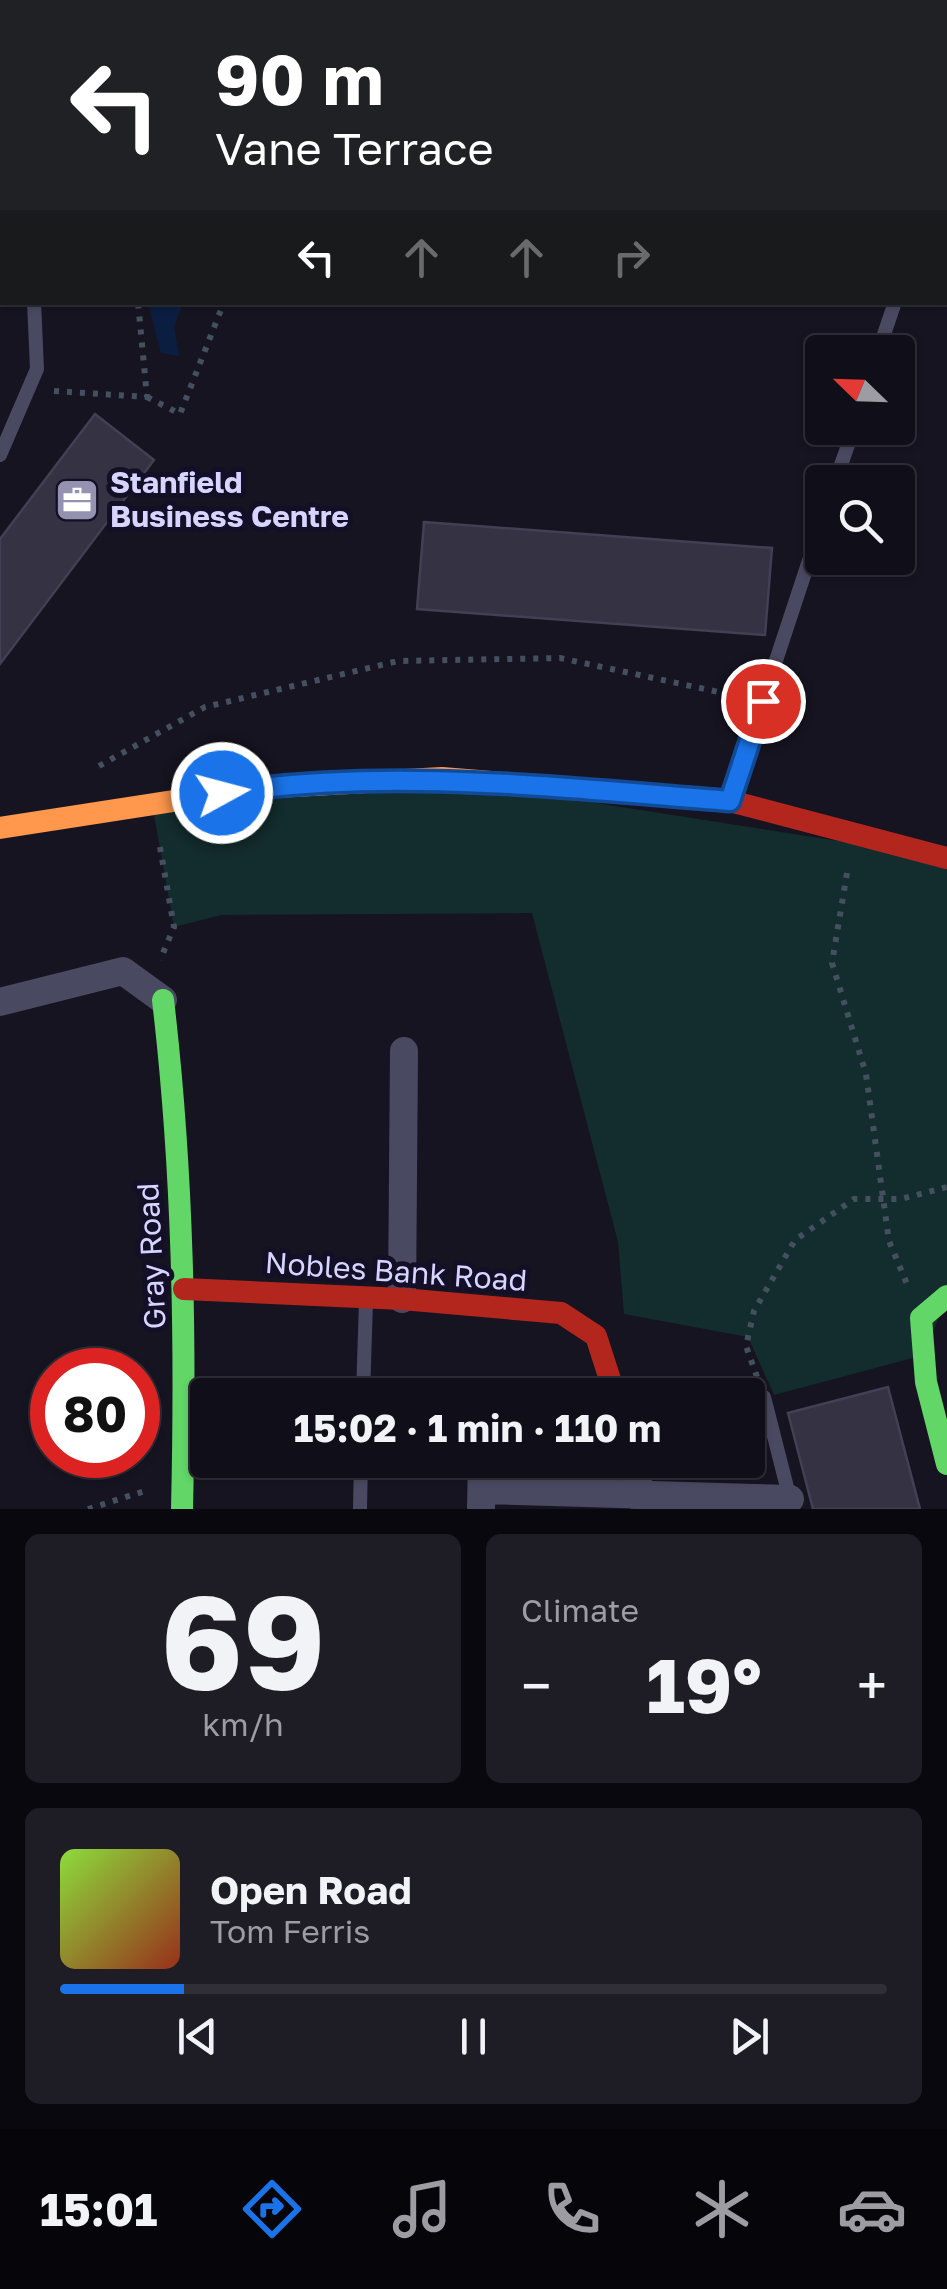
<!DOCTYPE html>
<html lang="en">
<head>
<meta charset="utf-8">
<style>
	:root { --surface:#100f19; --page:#1e1d26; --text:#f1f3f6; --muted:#9c9ca2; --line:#302f38; --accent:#1a73e8 }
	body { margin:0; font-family:"Golos Text",sans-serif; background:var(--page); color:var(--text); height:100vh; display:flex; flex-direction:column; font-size:38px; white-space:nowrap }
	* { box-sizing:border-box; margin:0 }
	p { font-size:32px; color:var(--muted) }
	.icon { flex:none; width:55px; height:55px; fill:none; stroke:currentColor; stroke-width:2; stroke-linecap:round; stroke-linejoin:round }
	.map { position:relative; height:1509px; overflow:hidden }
	.drawer { display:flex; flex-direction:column; gap:25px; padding:25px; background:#09080e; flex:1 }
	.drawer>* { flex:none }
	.guide { position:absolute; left:0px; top:0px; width:948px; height:305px; box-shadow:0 2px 8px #0004,0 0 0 2px var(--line); background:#202124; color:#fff; overflow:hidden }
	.needle { width:65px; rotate:293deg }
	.buttons { position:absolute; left:805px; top:335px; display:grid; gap:20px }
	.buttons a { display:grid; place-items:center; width:110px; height:110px; border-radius:10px; background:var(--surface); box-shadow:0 2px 8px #0004,0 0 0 2px var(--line); font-size:50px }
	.speed { position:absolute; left:30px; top:1348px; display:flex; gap:20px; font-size:50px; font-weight:700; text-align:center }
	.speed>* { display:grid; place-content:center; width:130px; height:130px; border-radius:50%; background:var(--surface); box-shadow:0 2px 8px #0004,0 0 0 2px var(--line); line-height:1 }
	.speed .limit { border:15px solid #d22; background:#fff; color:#111 }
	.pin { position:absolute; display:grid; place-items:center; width:85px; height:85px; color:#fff; margin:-42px; border:5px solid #fff; border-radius:50%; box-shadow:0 2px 10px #0007 }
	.me { position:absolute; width:110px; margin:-55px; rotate:83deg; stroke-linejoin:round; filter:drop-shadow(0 0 8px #0008) }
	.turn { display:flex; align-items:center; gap:35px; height:210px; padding:0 50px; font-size:45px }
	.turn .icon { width:130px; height:130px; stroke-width:2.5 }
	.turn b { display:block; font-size:70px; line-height:85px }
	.lanes { display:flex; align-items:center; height:95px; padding:0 50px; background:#0003; justify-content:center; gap:50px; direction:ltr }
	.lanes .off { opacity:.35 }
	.big { font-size:75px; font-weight:700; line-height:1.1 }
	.drawer .card { flex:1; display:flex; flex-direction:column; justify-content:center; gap:15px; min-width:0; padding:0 35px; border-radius:15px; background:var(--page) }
	.drawer .dial { align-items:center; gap:0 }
	.dial b { font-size:130px; line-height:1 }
	.song { display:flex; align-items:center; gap:30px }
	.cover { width:120px; height:120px; border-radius:15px; background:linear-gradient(135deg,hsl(90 70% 55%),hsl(10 70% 35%)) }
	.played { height:10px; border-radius:5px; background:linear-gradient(90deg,var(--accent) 15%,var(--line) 15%) }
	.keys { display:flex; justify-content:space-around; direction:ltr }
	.heat { display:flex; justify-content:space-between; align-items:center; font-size:55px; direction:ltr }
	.drawer .tiles { flex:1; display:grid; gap:25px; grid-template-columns:1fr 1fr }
	.card:last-child { grid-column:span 2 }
	.trip { position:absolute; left:190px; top:1378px; width:575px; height:100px; border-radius:10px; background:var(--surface); box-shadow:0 2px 8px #0004,0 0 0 2px var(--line); font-weight:700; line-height:100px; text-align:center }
	.dock { display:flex; height:160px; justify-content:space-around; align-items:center; background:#06060a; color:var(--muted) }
	.dock .icon { width:70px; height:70px }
	.dock .active { color:var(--accent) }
	.dock b { font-size:45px; color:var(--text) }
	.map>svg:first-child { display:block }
</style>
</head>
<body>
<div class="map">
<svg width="947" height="1509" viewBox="0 0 947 1509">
	<rect width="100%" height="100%" fill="#161421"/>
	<path fill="#132c2d" d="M442,779L947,858V1296L924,1355L774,1395L748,1337L624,1314L618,1242L532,913L221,915L174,927L152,804Z"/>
	<path fill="#0b1e41" d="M148,303H183L174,326L179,356L161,353Z"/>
	<path fill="#343243" stroke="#433f54" stroke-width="2.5" d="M95,414L154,460L0,664V539Z
		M424,522L772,548L765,635L417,609Z
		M888,1387L920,1509H813L788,1413Z"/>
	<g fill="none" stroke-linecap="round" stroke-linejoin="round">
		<path stroke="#44505f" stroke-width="6" stroke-dasharray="5 8" stroke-linecap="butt" d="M54,391L147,397L138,302
			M147,397L180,414L224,302
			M99,766L205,707L398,661L560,658L742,697
			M160,847L174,927L160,960
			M847,873L832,963L866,1074L889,1241L907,1284
			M757,1377L746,1346L754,1311L795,1240L854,1199H901L947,1187
			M88,1509L148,1490"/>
		<path stroke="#4a4962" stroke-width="14" d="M779,0L787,2
			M24,2V0
			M666,2L667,0
			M945,55H947
			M0,100L2,98
			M0,148L2,150
			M878,352L895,302
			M0,455L37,369L34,302
			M835,482L854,428
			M733,791L822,521
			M363,1395L366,1301
			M764,1397L791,1503
			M360,1509L361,1460"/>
		<path stroke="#4a4962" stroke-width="28" d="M138,0L147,2
			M945,258L947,259
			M0,1002L123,971L163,1000
			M402,1299L404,1051
			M632,1460L645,1509
			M483,1490L790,1499
			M481,1509L482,1460"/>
		<path stroke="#63d668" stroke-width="22" d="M163,1000C183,1170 186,1338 182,1509
			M947,1296L921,1318L926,1382L947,1464"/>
		<path stroke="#ff974d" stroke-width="22" d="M0,828L257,788L442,778L689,798"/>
		<path stroke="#b3261e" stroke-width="22" d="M689,798L730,801L947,858
			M184,1289L402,1299L561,1313L596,1336L615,1395"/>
	</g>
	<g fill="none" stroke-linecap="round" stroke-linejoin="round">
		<g stroke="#114b97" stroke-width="25">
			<path id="route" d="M222,793C390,767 561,788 730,801L763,701"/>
		</g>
		<use href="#route" stroke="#1a73e8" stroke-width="18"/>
	</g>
	<defs>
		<g id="office-square" transform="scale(2.25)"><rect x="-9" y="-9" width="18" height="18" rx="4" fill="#9591b1" stroke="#130f26"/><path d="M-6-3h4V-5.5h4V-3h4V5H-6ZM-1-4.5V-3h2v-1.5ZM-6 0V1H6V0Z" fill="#fff"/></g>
	</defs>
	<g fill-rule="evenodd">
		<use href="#office-square" x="77" y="500"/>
	</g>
	<g text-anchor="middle" stroke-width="10" stroke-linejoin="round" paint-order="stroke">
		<g font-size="30" font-weight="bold" fill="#d9d4ff" stroke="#130f26" text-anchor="start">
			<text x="110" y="493">Stanfield<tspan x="110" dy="34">Business Centre</tspan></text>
		</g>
		<g font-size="30" fill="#d9d4ff" stroke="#130f26">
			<text transform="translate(152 1256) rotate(-93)" y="10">Gray Road</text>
			<text transform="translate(396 1272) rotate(4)" y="10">Nobles Bank Road</text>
		</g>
	</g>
</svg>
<div class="buttons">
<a><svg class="needle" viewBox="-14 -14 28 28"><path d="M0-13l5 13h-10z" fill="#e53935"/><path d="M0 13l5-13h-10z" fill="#9c9ca2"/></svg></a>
<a><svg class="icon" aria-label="search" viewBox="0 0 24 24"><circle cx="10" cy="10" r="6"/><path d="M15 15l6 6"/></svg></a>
</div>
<div class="speed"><div class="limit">80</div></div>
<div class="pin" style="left:763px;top:701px;background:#d93025"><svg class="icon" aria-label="arrive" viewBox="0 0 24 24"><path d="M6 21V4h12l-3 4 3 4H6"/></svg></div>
<svg class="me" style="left:222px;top:793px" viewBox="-20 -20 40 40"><circle r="17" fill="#1a73e8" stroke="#fff" stroke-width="3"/><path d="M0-11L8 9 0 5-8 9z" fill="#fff"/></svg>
<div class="trip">15:02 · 1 min · 110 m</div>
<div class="guide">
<div class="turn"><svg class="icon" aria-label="left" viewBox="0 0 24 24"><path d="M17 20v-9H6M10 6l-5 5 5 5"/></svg><div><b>90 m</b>Vane Terrace</div></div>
<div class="lanes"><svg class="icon" aria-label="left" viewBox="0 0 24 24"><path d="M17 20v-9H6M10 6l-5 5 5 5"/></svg><svg class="icon off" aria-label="ahead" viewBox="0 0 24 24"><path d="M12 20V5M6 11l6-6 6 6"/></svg><svg class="icon off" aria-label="ahead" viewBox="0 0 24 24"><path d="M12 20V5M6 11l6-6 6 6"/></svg><svg class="icon off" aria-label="right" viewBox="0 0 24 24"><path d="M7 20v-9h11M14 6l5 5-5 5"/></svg></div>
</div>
</div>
<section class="drawer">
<div class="tiles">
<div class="card dial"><b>69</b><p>km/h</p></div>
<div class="card"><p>Climate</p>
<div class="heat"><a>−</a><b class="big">19°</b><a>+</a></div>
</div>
<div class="card">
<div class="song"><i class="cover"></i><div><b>Open Road</b><p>Tom Ferris</p></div></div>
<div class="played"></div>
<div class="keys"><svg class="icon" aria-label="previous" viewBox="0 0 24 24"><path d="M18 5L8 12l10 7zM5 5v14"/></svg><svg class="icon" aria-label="pause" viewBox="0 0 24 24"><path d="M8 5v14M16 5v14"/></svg><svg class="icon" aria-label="next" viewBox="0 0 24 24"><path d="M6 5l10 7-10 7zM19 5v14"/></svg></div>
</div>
</div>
</section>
<nav class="dock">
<b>15:01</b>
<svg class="icon active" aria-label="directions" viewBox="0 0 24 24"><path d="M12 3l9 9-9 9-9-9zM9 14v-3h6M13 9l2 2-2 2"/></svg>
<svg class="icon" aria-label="music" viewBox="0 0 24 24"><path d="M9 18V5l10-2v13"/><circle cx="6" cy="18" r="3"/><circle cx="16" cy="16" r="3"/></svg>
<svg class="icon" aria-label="phone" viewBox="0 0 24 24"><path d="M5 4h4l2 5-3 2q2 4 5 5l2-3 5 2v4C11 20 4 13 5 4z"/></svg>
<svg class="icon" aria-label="climate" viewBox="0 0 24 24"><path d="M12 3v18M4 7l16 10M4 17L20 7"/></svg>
<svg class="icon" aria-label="car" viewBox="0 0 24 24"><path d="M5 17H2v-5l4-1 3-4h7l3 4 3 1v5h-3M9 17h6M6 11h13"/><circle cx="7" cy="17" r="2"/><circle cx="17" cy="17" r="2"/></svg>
</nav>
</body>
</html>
